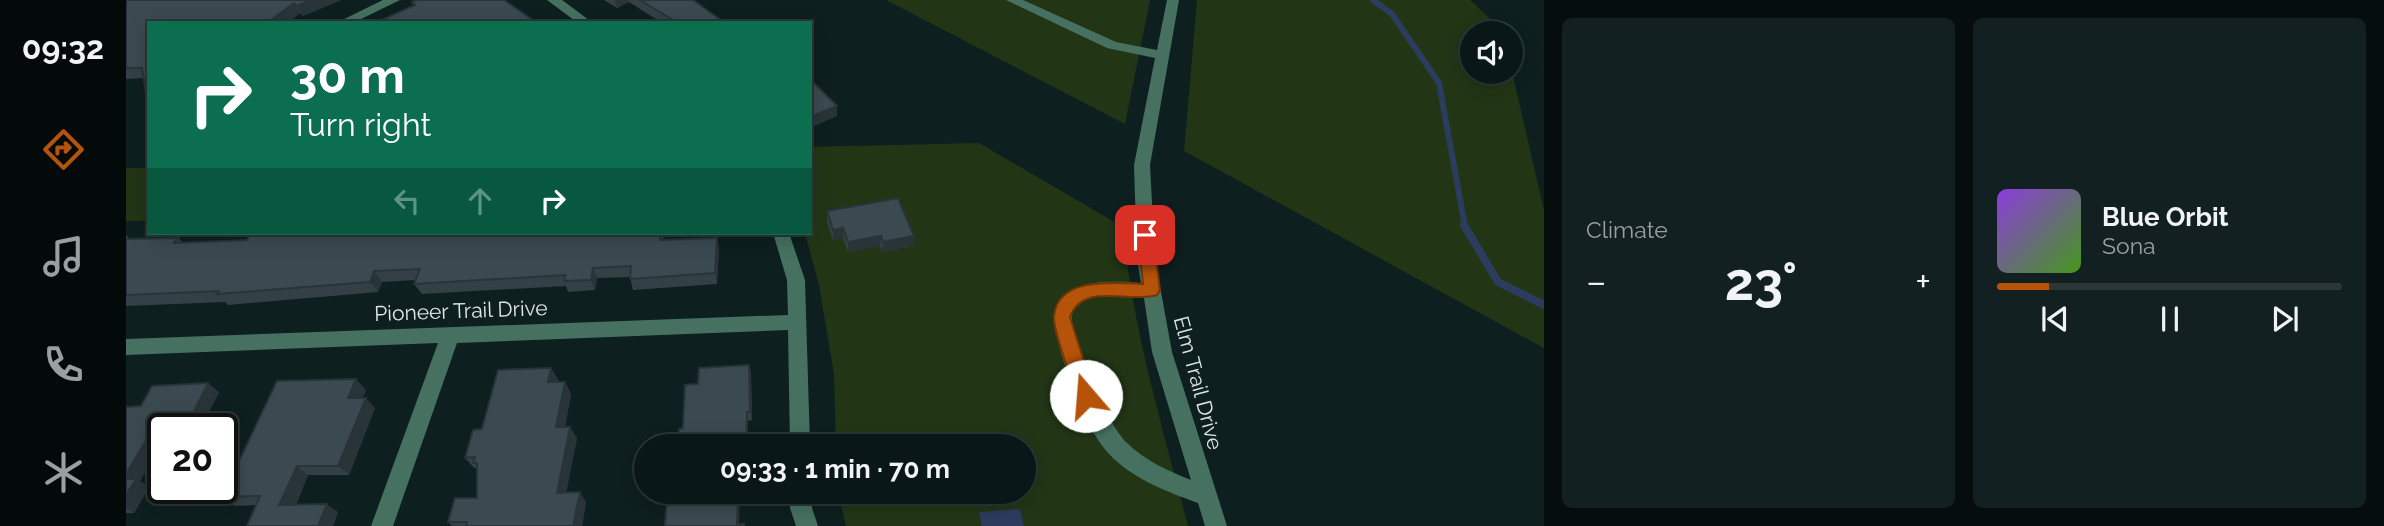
<!DOCTYPE html>
<html lang="en">
<head>
<meta charset="utf-8">
<style>
	:root { --surface:#0a1718; --page:#132021; --text:#f1f3f6; --muted:#999fa2; --line:#2a3637; --accent:#b45309 }
	body { margin:0; font-family:Raleway,sans-serif; background:var(--page); color:var(--text); height:100vh; display:flex; flex-direction:column; font-size:26px; white-space:nowrap }
	* { box-sizing:border-box; margin:0 }
	p { font-size:23px; color:var(--muted) }
	.icon { flex:none; width:38px; height:38px; fill:none; stroke:currentColor; stroke-width:2; stroke-linecap:round; stroke-linejoin:round }
	.map { position:relative; flex:1; overflow:hidden }
	.sheet { display:flex; flex-direction:column; gap:18px; padding:18px; background:#060d0d; width:840px }
	.sheet>* { flex:none }
	.banner { position:absolute; left:21px; top:21px; width:665px; height:214px; border-radius:0px; box-shadow:0 4px 18px #0003,0 0 0 2px var(--line); background:#0b6e4f; color:#fff; overflow:hidden }
	.tools { position:absolute; left:1334px; top:21px; display:grid; gap:14px }
	.tools a { display:grid; place-items:center; width:63px; height:63px; border-radius:50%; background:var(--surface); box-shadow:0 4px 18px #0003,0 0 0 2px var(--line); font-size:35px }
	.speed { position:absolute; left:21px; top:413px; display:flex; gap:14px; font-size:35px; font-weight:700; text-align:center }
	.speed>* { display:grid; place-content:center; width:91px; height:91px; border-radius:50%; background:var(--surface); box-shadow:0 4px 18px #0003,0 0 0 2px var(--line); line-height:1 }
	.speed .limit { border:4px solid #111; border-radius:10px; background:#fff; color:#111 }
	.pin { position:absolute; display:grid; place-items:center; width:60px; height:60px; color:#fff; margin:-30px; border-radius:14px; box-shadow:0 4px 10px #0006 }
	.me { position:absolute; width:77px; margin:-38px; rotate:342deg; stroke-linejoin:round; filter:drop-shadow(0 0 5px #0008) }
	.turn { display:flex; align-items:center; gap:24px; height:147px; padding:0 28px; font-size:32px }
	.turn .icon { width:91px; height:91px; stroke-width:2.5 }
	.turn b { display:block; font-size:49px; line-height:60px }
	.lanes { display:flex; align-items:center; height:66px; padding:0 28px; background:#0003; justify-content:center; gap:35px; direction:ltr }
	.lanes .off { opacity:.35 }
	.big { font-size:52px; font-weight:700; line-height:1.1 }
	.sheet .tile { flex:1; display:flex; flex-direction:column; justify-content:center; gap:10px; min-width:0; padding:0 24px; border-radius:10px; background:var(--page) }
	.song { display:flex; align-items:center; gap:21px }
	.cover { width:84px; height:84px; border-radius:10px; background:linear-gradient(135deg,hsl(270 70% 55%),hsl(100 70% 35%)) }
	.played { height:7px; border-radius:4px; background:linear-gradient(90deg,var(--accent) 15%,var(--line) 15%) }
	.keys { display:flex; justify-content:space-around; direction:ltr }
	.heat { display:flex; justify-content:space-between; align-items:center; font-size:38px; direction:ltr }
	.sheet .tiles { flex:1; display:grid; gap:18px; grid-template-columns:repeat(2,1fr) }
	.trip { position:absolute; left:508px; top:434px; width:402px; height:70px; border-radius:35px; background:var(--surface); box-shadow:0 4px 18px #0003,0 0 0 2px var(--line); font-weight:700; line-height:70px; text-align:center }
	main { display:flex; flex:1; min-height:0 }
	.dock { display:flex; flex-direction:column; width:126px; justify-content:space-around; align-items:center; background:#04090a; color:var(--muted) }
	.dock .icon { width:49px; height:49px }
	.dock .selected { color:var(--accent) }
	.dock b { font-size:32px; color:var(--text) }
	.map>svg:first-child { display:block }
</style>
</head>
<body>
<main>
<nav class="dock">
<b>09:32</b>
<svg class="icon selected" aria-label="directions" viewBox="0 0 24 24"><path d="M12 3l9 9-9 9-9-9zM9 14v-3h6M13 9l2 2-2 2"/></svg>
<svg class="icon" aria-label="music" viewBox="0 0 24 24"><path d="M9 18V5l10-2v13"/><circle cx="6" cy="18" r="3"/><circle cx="16" cy="16" r="3"/></svg>
<svg class="icon" aria-label="phone" viewBox="0 0 24 24"><path d="M5 4h4l2 5-3 2q2 4 5 5l2-3 5 2v4C11 20 4 13 5 4z"/></svg>
<svg class="icon" aria-label="climate" viewBox="0 0 24 24"><path d="M12 3v18M4 7l16 10M4 17L20 7"/></svg>
</nav>
<div class="map">
<svg width="1418" height="526" viewBox="0 0 1418 526">
	<rect width="100%" height="100%" fill="#0e1f20"/>
	<path fill="#223616" d="M760,0H1024L999,124Z
		M1071,0H1344L1377,31L1346,33V72H1384V63L1418,210V348L1058,151Z
		M853,143L997,227C1006,328 1037,428 1062,526H720L712,492H898V446H710L708,374L693,285L679,233H684V147Z
		M0,168H23V221H0Z"/>
	<path fill="#2c3c5e" d="M894,509L898,526H856L853,512Z"/>
	<g fill="none" stroke-linecap="round" stroke-linejoin="round">
		<path stroke="#2c3c5e" stroke-width="6" d="M1247,0L1266,14L1313,83L1339,227"/>
		<path stroke="#2c3c5e" stroke-width="8" d="M1338,225L1372,282L1418,305"/>
		<path fill="#467161" fill-rule="evenodd" d="M257,0H274L227,23H210Z
			M421,0H436L467,23H452Z
			M880,0H897L990,42L1031,50L1041,0H1053L1024,165L1029,259L1046,352L1101,526H1079L1072,503C1042,492 1010,480 987,458C957,429 938,366 928,326C923,278 983,280 1015,283L1011,259L1008,165L1029,58L981,48ZM971,296L1018,298L1026,352L1065,480C1042,471 1018,460 1000,442C983,425 935,330 948,309C953,301 963,298 971,296Z
			M647,233H663L679,280L684,446H664L662,330L331,343L267,526H245L312,343L0,355V339L662,315L661,280Z
			M664,492H686V508L692,526H670L664,508Z"/>
	</g>
	<path fill="#334046" d="M0,0H215L177,16L174,13L162,23H23L18,78L0,79Z
		M478,0H567L599,23H536L503,2L491,8Z
		M701,211L788,236L787,246L756,252L754,246L722,252L717,238L707,240L701,222Z
		M124,233H244V234L538,240L591,238L593,249L591,284L507,290L504,277L471,278L469,290L442,292L440,286L296,294L288,284L290,280L256,282L252,292L102,305L99,302L0,306V235L4,239L52,238L56,242L121,240Z
		M623,365L625,374L626,420L622,421V446H551L572,384Z
		M425,368L432,380L431,382H439L445,394L439,427L451,438L440,493L460,502L456,526H326L322,522L351,498V468H348L339,458L356,429Z
		M240,390L236,398L249,408L223,475H182L170,505L212,512L207,526H121L130,505L109,506L96,497Z
		M93,392L77,424L52,425L51,429H37V445H35L14,481L23,487L8,513H0V407L15,406Z"/>
	<path fill="#293439" d="M185,0H215L177,16L171,6Z
		M489,0H502L503,2L491,8Z
		M168,3L174,13L162,23H141Z
		M711,106V116L684,128V117Z
		M717,228V238L707,240V230Z
		M535,233H539L537,251L534,240Z
		M755,236L754,246L722,252V242Z
		M788,236L787,246L756,252L757,242Z
		M591,238L593,249L591,284L589,273Z
		M467,268L471,278L469,290L465,280Z
		M248,271L256,282L252,292L244,282Z
		M623,365L625,374L626,420L624,412Z
		M425,368L432,380L429,394L422,382Z
		M230,379L240,390L232,408L222,398Z
		M439,382L445,394L437,438L430,427Z
		M82,383L93,392L77,424L66,415Z
		M240,398L249,408L223,475L212,466Z
		M621,412L622,421V446H620Z
		M40,416L52,425L51,429H37V440L30,436Z
		M444,427L451,438L438,503L431,493Z
		M23,436L35,445L14,481L23,487L8,513L0,508V474Z
		M171,466L182,475L166,514L153,505Z
		M454,492L460,502L456,526H447Z
		M612,492H614L613,526H611Z
		M201,504L212,512L207,526H192Z"/>
	<path fill="#3b4a51" stroke="#293439" stroke-width="2" d="M0,0H185L171,6L168,3L141,23H23V112L16,68H0Z
		M290,0H378L411,23H249L289,5L286,2Z
		M514,0H567L599,23H538L545,19Z
		M688,83L711,106L684,117V84Z
		M772,198L788,236L757,242L755,236L722,242L717,228L707,230L701,211Z
		M124,233H235L234,234L263,233H535L534,240L591,238L589,273L504,279L505,266L467,268L465,280L438,281L439,275L288,284L294,269L248,271L244,282L91,294L93,291L0,295V239L52,238L48,243L121,240Z
		M623,365L624,412H621L620,446H551L553,429L557,428L559,385L572,384L573,368Z
		M425,368L422,382H439L430,427H444L431,493L454,492L447,526H340L341,522H322L329,498H351V463H347L349,457L339,458L347,430L356,429L372,370Z
		M230,379L222,398H240L212,466H171L153,505L201,504L192,526H121L134,496L96,497L151,381Z
		M82,383L66,415L40,416L30,436H23L0,474V407L15,406L26,386Z
		M0,479H10L0,495Z
		M548,492H612L611,524H618V526H539L541,495H547Z"/>
	<path fill="#b45309" stroke="#753606" stroke-width="2" d="M1019,230L1027,235L1034,290L1031,295C1004,304 957,281 944,317L969,396L967,401L960,404L954,401L951,396C946,380 926,329 928,316C932,276 989,283 1017,284L1012,235Z"/>
	<g text-anchor="middle" stroke-width="7" stroke-linejoin="round" paint-order="stroke">
		<g font-size="21" fill="#dce6e7" stroke="#0e1f20">
			<text transform="translate(335 311) rotate(-2)" y="7">Pioneer Trail Drive</text>
			<text transform="translate(1072 383) rotate(75)" y="7">Elm Trail Drive</text>
		</g>
	</g>
</svg>
<div class="tools">
<a><svg class="icon" aria-label="sound" viewBox="0 0 24 24"><path d="M4 9h4l5-4v14l-5-4H4zM17 9q2 3 0 6"/></svg></a>
</div>
<div class="speed"><div class="limit">20</div></div>
<div class="pin" style="left:1019px;top:235px;background:#d93025"><svg class="icon" aria-label="arrive" viewBox="0 0 24 24"><path d="M6 21V4h12l-3 4 3 4H6"/></svg></div>
<svg class="me" style="left:960px;top:396px" viewBox="-20 -20 40 40"><circle r="19" fill="#fff"/><path d="M0-13L10 11 0 6-10 11z" fill="#b45309"/></svg>
<div class="trip">09:33 · 1 min · 70 m</div>
<div class="banner">
<div class="turn"><svg class="icon" aria-label="right" viewBox="0 0 24 24"><path d="M7 20v-9h11M14 6l5 5-5 5"/></svg><div><b>30 m</b>Turn right</div></div>
<div class="lanes"><svg class="icon off" aria-label="left" viewBox="0 0 24 24"><path d="M17 20v-9H6M10 6l-5 5 5 5"/></svg><svg class="icon off" aria-label="ahead" viewBox="0 0 24 24"><path d="M12 20V5M6 11l6-6 6 6"/></svg><svg class="icon" aria-label="right" viewBox="0 0 24 24"><path d="M7 20v-9h11M14 6l5 5-5 5"/></svg></div>
</div>
</div>
<section class="sheet">
<div class="tiles">
<div class="tile"><p>Climate</p>
<div class="heat"><a>−</a><b class="big">23°</b><a>+</a></div>
</div>
<div class="tile">
<div class="song"><i class="cover"></i><div><b>Blue Orbit</b><p>Sona</p></div></div>
<div class="played"></div>
<div class="keys"><svg class="icon" aria-label="previous" viewBox="0 0 24 24"><path d="M18 5L8 12l10 7zM5 5v14"/></svg><svg class="icon" aria-label="pause" viewBox="0 0 24 24"><path d="M8 5v14M16 5v14"/></svg><svg class="icon" aria-label="next" viewBox="0 0 24 24"><path d="M6 5l10 7-10 7zM19 5v14"/></svg></div>
</div>
</div>
</section>
</main>
</body>
</html>
